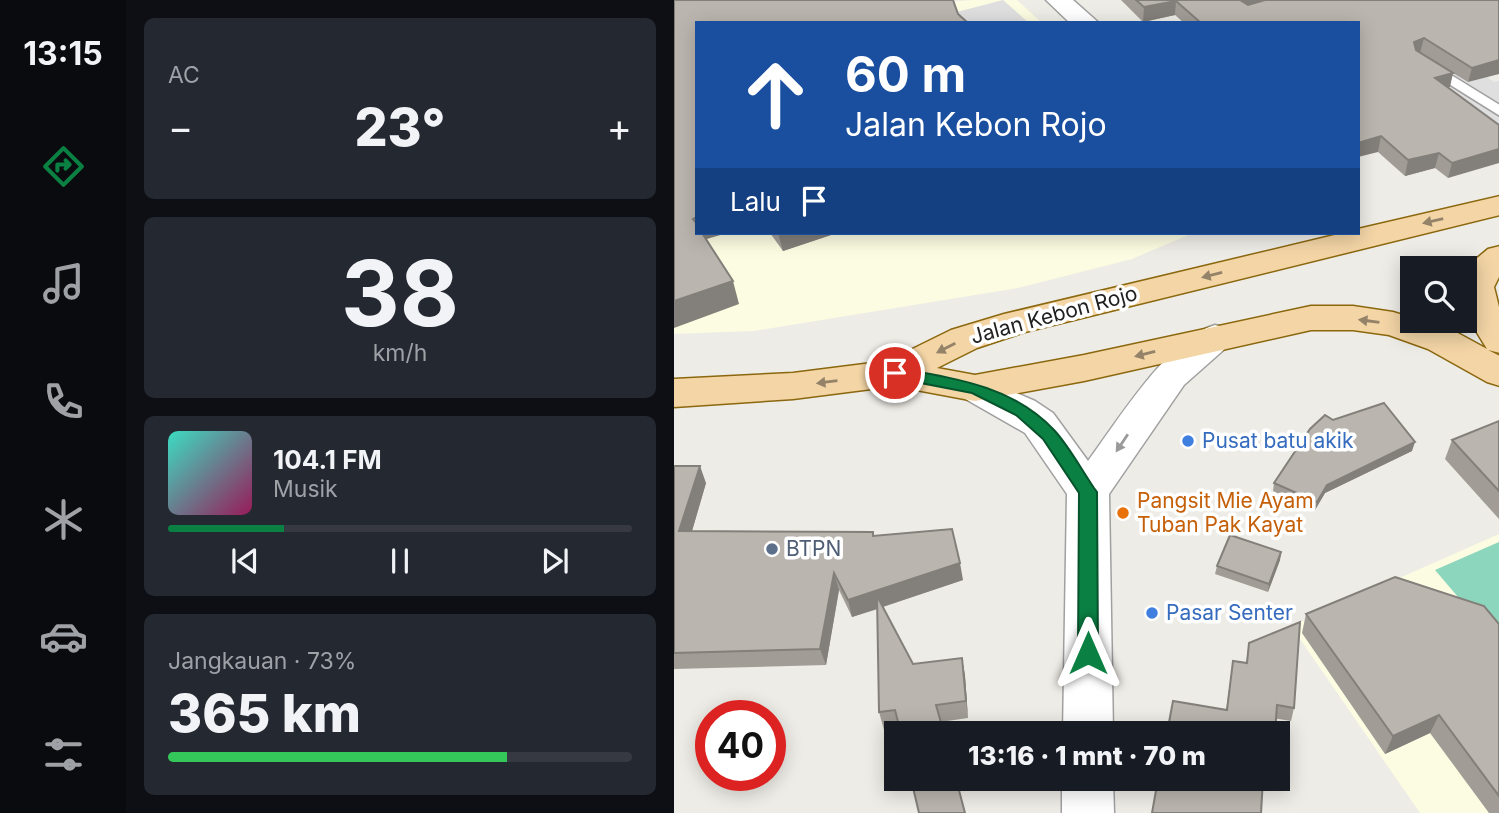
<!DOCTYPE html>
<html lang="id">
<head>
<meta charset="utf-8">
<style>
	:root { --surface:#171b24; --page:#242831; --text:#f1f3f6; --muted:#9ea1a6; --line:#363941; --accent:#0b8043 }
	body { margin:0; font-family:Inter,sans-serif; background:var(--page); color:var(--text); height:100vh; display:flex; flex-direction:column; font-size:26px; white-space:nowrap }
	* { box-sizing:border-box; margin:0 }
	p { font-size:23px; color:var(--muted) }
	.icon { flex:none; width:38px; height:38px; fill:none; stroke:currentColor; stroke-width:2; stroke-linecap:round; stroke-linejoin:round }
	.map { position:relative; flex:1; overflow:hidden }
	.details { display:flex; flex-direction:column; gap:18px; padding:18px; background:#0d0f14; width:548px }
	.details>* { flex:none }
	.banner { position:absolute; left:21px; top:21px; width:665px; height:214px; border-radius:0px; box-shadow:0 4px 18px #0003; background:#1a4fa0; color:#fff; overflow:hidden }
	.fabs { position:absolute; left:726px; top:256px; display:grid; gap:14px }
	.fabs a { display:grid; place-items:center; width:77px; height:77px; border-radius:0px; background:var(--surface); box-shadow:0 4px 18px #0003; font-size:35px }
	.speed { position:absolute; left:21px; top:700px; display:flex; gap:14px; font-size:35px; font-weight:700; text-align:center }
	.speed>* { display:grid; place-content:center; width:91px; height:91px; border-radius:50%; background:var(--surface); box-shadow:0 4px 18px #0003; line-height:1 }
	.speed .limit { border:10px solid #d22; background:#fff; color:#111 }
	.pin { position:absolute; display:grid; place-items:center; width:60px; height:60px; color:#fff; margin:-30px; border:4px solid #fff; border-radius:50%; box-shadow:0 2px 7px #0007 }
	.me { position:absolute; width:77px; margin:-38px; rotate:0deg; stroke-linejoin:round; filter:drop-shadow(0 0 5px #0008) }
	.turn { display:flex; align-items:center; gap:24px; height:147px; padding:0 35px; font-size:32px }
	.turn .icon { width:91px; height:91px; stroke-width:2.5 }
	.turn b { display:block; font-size:49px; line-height:60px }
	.then { display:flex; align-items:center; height:66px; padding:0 35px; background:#0003; gap:14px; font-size:26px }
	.big { font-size:52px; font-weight:800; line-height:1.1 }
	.details .widget { flex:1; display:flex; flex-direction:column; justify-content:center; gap:10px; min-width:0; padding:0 24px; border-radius:10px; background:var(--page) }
	.details .dial { align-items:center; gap:0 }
	.dial b { font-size:91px; line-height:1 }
	.song { display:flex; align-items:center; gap:21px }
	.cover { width:84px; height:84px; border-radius:10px; background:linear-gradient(135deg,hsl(170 70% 55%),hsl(330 70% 35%)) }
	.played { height:7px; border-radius:4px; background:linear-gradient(90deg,var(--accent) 25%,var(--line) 25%) }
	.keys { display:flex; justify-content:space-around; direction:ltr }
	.heat { display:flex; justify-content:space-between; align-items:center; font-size:38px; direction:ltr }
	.charge { height:10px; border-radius:5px; background:linear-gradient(90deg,#34c759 73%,var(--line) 0) }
	.trip { position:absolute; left:210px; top:721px; width:406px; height:70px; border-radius:0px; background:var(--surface); box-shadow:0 4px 18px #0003; font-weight:800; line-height:70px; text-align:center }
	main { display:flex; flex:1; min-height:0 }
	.tabs { display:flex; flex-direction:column; width:126px; justify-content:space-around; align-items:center; background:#090b0e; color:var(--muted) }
	.tabs .icon { width:49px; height:49px }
	.tabs .current { color:var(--accent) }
	.tabs b { font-size:32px; color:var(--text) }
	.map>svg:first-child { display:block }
</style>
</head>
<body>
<main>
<nav class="tabs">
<b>13:15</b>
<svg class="icon current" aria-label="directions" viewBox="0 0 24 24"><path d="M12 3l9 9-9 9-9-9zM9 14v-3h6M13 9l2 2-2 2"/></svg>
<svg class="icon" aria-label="music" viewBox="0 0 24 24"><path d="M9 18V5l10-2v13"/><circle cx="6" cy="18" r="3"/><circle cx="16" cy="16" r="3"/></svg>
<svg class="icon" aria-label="phone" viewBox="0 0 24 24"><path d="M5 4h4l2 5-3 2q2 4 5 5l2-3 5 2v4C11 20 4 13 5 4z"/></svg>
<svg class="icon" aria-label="climate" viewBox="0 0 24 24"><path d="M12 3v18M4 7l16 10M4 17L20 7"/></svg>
<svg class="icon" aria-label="car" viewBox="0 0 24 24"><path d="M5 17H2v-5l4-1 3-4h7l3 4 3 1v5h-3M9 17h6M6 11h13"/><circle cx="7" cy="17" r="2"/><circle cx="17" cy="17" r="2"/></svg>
<svg class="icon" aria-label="filters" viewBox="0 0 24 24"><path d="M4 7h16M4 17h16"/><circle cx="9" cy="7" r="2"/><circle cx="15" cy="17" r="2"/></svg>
</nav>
<section class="details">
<div class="widget"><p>AC</p>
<div class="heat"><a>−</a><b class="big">23°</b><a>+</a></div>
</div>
<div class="widget dial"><b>38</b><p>km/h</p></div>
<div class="widget">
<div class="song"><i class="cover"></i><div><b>104.1 FM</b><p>Musik</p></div></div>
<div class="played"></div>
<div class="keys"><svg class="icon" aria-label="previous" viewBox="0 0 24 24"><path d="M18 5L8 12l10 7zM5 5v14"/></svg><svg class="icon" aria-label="pause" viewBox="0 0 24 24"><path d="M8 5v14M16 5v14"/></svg><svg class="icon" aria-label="next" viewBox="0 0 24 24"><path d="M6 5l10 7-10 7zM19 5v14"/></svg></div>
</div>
<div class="widget"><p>Jangkauan · 73%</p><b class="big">365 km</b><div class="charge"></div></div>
</section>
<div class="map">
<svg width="826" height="813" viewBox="0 0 826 813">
	<rect width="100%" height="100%" fill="#eeece6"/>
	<path fill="#fbfce1" d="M297,0H343L368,23H65Z
		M0,32L23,233H519L458,259L344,288L80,331L0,334Z
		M825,534V813H746L617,626Z"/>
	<path fill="#8bd6bc" d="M825,542V645L761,570Z"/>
	<path fill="#dfdfdf" d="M329,0L355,23H284L275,14Z
		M714,50L799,67L820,82L825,81V133Z"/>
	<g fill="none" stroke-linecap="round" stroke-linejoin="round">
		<g stroke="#a0a0a0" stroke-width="3">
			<path id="service" d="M756,62L826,105V116L751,69V63Z"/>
		</g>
		<g stroke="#a0a0a0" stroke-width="3">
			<path id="tertiary" d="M372,0H399L425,23H396Z
				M541,325L554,328L559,337L554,346L510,385L435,494L439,733H389L393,494L351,433L288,397L282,388L288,379L301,375L361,401L379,413L414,461C443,422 494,338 541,325Z
				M388,779H439L440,813H388Z"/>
		</g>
		<g stroke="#8b670e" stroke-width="3">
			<path id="primary" d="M826,196V215L351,332L303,348L263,368L301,375L410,355L637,306H679L719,312L780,331L813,349L791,313V275L802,259L814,249L826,246V275L820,287L826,311V353L814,350L826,356V386L813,382L754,349L715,335L679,330H637L410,381L301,401L221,386L119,399L0,407V379L119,373L214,361L277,330L330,314L669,233H684V229Z"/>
		</g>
		<use href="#service" fill="#fff" fill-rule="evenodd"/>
		<use href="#tertiary" fill="#fff" fill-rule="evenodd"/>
		<use href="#primary" fill="#f3d5a6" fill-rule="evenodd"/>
	</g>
	<path fill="#a19c96" d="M447,0H825L794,82L779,73L775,88L825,125L774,178L761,168L731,176L704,152L684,23H510L501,15L469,22Z
		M96,233H163L109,251Z
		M659,420L738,451L651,493L641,510L599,491L600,483Z
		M825,421V519L771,459L778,440Z
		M0,466L32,483L18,531L200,536L289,580L209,607L239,664L288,658L291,676L294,718L210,730L205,712L204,609L178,617L165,590L152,665L0,669Z
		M607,552L606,560L594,592L541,574L543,566Z
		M632,614L825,624V813H815L756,733L711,754L628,633Z
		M575,643L620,708L617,721L552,710L559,661L572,663Z"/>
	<path fill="#837f7a" d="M565,0H596L565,11Z
		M502,1L501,15L469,22L470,7Z
		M750,38L746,53L737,57L740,42Z
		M825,60V74L794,82L798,68Z
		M779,73L776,87L758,92L761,78Z
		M707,136L704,152L684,157V143Z
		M825,149V163L774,178L778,163Z
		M765,153L761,168L731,176L734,160Z
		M23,233H53L26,241Z
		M104,233H163L109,251Z
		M59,281L65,304L0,328V301Z
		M741,442L738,451L651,493L641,510L643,502L653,485Z
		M26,466L32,483L13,548L5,531Z
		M607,552L606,560L594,592L595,584Z
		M286,563L289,580L178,617L174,600Z
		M160,573L165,590L152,665L146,649Z
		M288,658L291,676L294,718L292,701Z
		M765,715L756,733L711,754L719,736Z"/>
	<path fill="#bbb5af" stroke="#837f7a" stroke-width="2" d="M0,0H279L284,14L294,23H23V217L19,219L23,224V233H28L59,281L0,301Z
		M462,0H566L574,5L591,0H825V60L798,68L750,38L740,42L742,50L779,73L761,78L825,125V149L778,163L765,153L734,160L707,136L684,143V23H527L502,1L470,7Z
		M710,403L741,442L653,485L643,502L600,483L636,429L651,415L659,420Z
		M825,421V491L778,440Z
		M0,466H26L5,531L199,532V536L278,529L286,563L174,600L160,573L146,649L0,653Z
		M556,535L607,552L595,584L543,566Z
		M721,577L810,606L825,624V796L765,715L719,736L632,614Z
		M203,596L239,664L288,658L292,701L262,705L270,733H227L221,710L205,712Z
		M626,622L620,708L603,705L601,733H493L499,701L553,710L559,661L573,663L575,643Z
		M237,779H282L291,813H245Z
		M484,779H589L587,813H478Z"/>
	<defs><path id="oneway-solid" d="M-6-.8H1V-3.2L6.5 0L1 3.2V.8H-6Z" transform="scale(1.75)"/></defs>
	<g fill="#948369">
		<use href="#oneway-solid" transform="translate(759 221) rotate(167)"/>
		<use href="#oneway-solid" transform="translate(538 275) rotate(166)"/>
		<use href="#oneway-solid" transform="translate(695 321) rotate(-172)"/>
		<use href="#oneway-solid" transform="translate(272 348) rotate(153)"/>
		<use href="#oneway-solid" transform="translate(471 354) rotate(166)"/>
		<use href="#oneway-solid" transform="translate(153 382) rotate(173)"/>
	</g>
	<use fill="#9a9a9a" href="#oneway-solid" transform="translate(448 443) rotate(124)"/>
	<path fill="#0b8043" stroke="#07532c" stroke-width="2" d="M221,368C278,378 338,385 380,430C395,446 407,469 420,488L423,492L424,653L421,659L414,661L407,659L404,653L405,493L369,439L342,415L298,393L216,377L213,373L216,370Z"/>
	<g fill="#3f7fe0" stroke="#fff" stroke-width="2.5">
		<circle cx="514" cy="441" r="7"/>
		<circle cx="478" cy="613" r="7"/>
	</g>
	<circle fill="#e8710a" stroke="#fff" stroke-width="2.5" cx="449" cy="513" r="7"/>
	<circle fill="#5c6f8a" stroke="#fff" stroke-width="2.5" cx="98" cy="549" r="7"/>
	<g text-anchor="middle" stroke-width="7" stroke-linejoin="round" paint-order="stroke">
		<g font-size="21" fill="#1f1f1f" stroke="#fff">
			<text transform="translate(380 315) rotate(-15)" y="7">Jalan Kebon Rojo</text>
		</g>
		<g font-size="21" fill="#366cbe" stroke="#fff" text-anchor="start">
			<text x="528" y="448">Pusat batu akik</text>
			<text x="492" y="620">Pasar Senter</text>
		</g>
		<g font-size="21" fill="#c56008" stroke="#fff" text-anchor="start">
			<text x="463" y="508">Pangsit Mie Ayam<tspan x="463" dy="24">Tuban Pak Kayat</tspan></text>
		</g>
		<g font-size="21" fill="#4e5e75" stroke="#fff" text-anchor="start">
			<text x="112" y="556">BTPN</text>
		</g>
	</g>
</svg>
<div class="fabs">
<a><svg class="icon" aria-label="search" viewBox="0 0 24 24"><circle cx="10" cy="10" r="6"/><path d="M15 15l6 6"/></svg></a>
</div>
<div class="speed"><div class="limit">40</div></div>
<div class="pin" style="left:221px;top:373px;background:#d93025"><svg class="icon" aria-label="arrive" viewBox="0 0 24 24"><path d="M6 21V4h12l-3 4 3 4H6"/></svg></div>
<svg class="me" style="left:414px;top:653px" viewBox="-20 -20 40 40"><path d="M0-17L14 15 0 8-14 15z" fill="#0b8043" stroke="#fff" stroke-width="4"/></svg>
<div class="trip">13:16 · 1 mnt · 70 m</div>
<div class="banner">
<div class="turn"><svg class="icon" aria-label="ahead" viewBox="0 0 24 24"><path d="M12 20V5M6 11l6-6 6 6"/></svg><div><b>60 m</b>Jalan Kebon Rojo</div></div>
<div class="then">Lalu<svg class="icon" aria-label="arrive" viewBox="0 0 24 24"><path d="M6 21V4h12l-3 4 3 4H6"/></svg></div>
</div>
</div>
</main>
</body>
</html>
